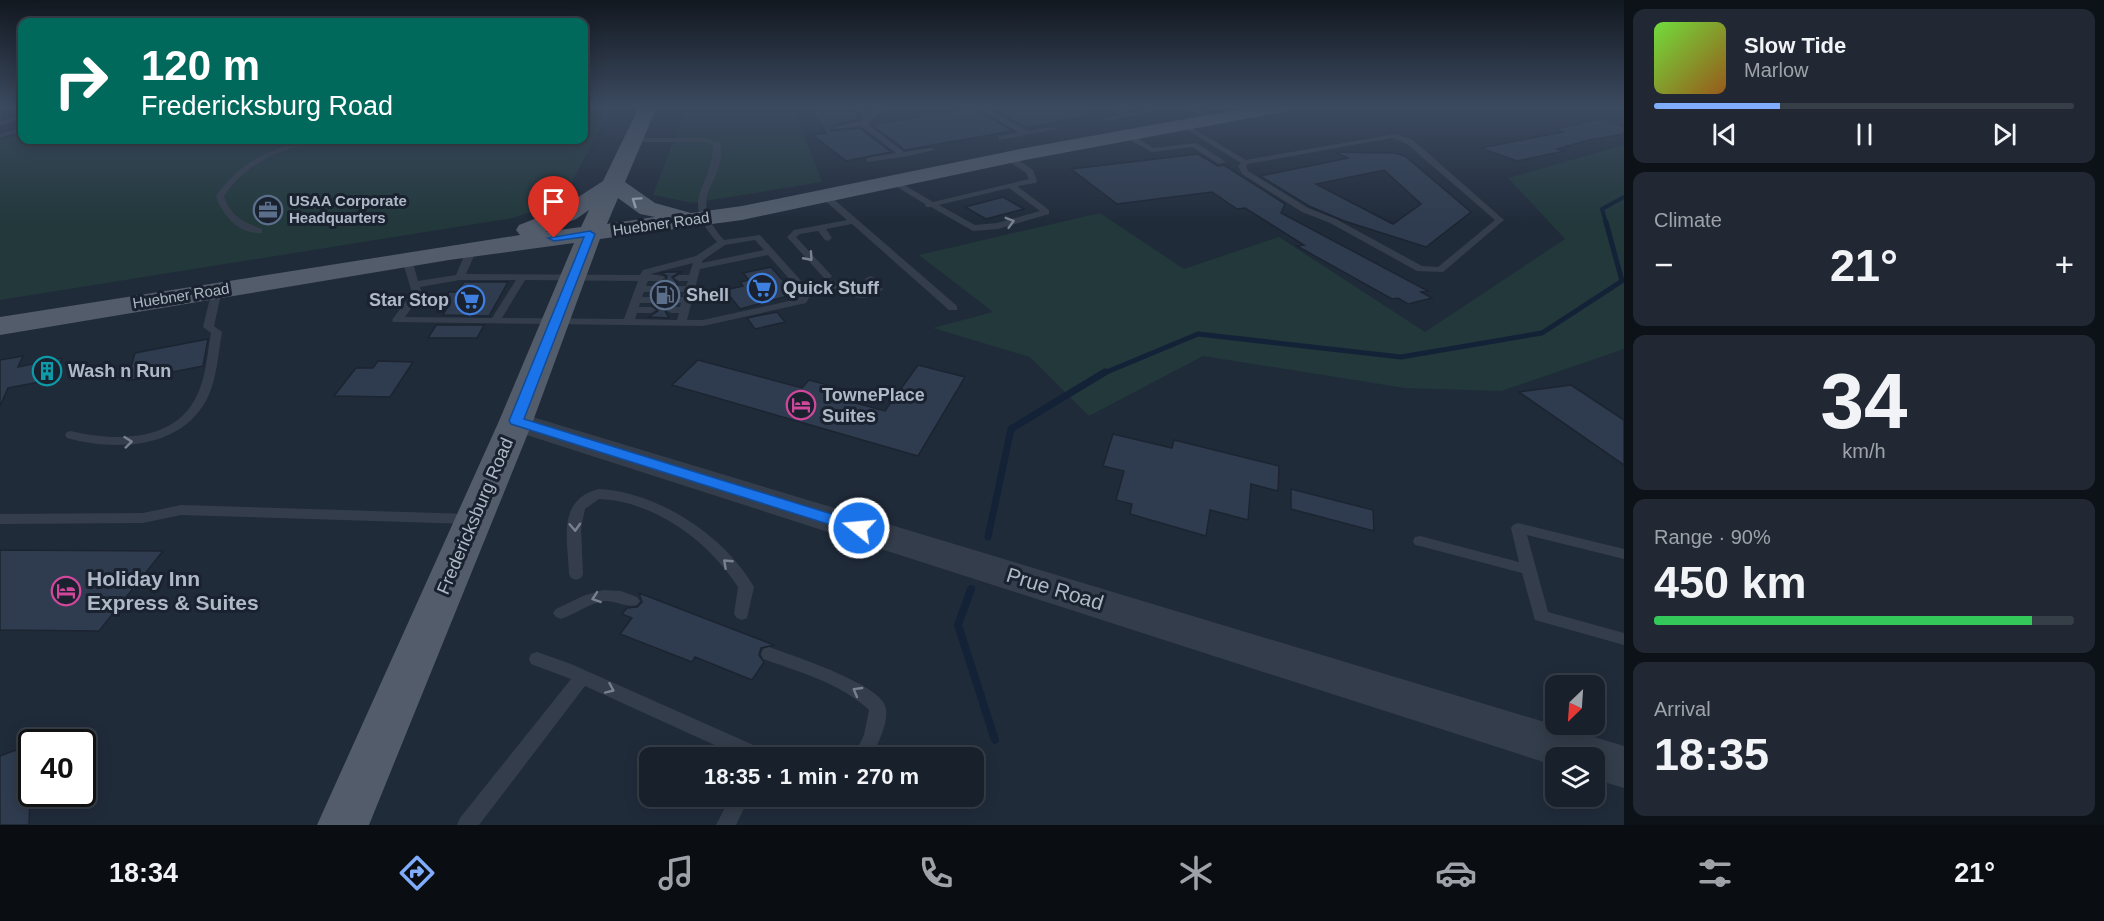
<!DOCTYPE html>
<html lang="en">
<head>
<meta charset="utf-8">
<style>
	:root { --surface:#18202c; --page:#212834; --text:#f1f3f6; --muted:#9fa3a9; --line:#363e48; --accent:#7fadfc }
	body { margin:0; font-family:Arial,sans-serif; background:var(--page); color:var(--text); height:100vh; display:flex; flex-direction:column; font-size:22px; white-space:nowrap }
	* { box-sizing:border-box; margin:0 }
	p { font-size:20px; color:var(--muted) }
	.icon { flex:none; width:33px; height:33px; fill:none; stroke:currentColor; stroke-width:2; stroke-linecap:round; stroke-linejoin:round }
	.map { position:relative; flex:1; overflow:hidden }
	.details { display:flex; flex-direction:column; gap:9px; padding:9px; background:#0d1218; width:480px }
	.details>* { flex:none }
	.top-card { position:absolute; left:18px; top:18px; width:570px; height:126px; border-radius:12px; box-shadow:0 3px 15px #0003,0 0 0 2px var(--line); background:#00695c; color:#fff; overflow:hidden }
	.needle { width:39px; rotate:205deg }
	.controls { position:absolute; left:1545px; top:675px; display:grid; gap:12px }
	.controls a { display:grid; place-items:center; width:60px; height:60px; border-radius:12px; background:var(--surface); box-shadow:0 3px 15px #0003,0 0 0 2px var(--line); font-size:30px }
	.speed { position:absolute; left:18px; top:729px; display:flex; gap:12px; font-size:30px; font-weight:700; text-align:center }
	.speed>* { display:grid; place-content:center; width:78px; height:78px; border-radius:50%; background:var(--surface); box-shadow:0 3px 15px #0003,0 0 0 2px var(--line); line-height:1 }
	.speed .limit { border:3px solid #111; border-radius:9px; background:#fff; color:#111 }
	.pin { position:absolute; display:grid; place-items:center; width:51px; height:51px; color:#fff; margin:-62px -26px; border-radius:50% 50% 50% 0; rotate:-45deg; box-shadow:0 0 6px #0007 }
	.pin .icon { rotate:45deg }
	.me { position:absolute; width:66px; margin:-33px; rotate:287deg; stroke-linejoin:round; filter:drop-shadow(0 0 4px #0008) }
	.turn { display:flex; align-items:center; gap:21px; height:126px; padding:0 24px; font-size:27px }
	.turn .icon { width:78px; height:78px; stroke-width:2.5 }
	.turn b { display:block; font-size:42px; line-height:51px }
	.big { font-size:45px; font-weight:800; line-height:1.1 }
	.details .widget { flex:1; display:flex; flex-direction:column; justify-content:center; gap:9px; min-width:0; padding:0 21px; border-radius:12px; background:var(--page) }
	.details .dial { align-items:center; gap:0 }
	.dial b { font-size:78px; line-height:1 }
	.song { display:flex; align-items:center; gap:18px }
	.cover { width:72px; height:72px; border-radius:9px; background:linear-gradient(135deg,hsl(100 70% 55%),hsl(30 70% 35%)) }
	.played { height:6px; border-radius:3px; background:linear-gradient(90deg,var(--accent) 30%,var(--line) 30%) }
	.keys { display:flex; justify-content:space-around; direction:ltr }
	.heat { display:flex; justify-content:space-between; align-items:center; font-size:33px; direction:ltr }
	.charge { height:9px; border-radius:4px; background:linear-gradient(90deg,#34c759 90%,var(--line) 0) }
	.trip { position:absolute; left:639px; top:747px; width:345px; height:60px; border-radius:12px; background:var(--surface); box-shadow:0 3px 15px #0003,0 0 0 2px var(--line); font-weight:800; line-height:60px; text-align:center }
	.tab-bar { display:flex; height:96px; justify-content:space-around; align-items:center; background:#0a0d12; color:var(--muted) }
	.tab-bar .icon { width:42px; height:42px }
	.tab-bar .current { color:var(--accent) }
	.tab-bar b { font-size:27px; color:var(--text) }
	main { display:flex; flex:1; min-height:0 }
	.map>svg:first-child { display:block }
</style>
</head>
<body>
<main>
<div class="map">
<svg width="1624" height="825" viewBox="0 0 1624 825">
	<rect width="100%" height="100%" fill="#202b3a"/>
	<path fill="#22383b" d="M584,107H612L561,202L513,218L0,300V140L22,134V140H584Z
		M686,107H793L822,182L693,203L653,195Z
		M1624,145V349L1501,391L1405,388L1203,356L1089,416L1030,357L933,328L993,312L919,255L1100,213L1184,269L1279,237L1425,332L1565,239L1508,178Z"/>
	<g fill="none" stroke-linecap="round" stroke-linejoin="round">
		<path stroke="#142238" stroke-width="4" d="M1606,223L1602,209L1624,197"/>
		<path stroke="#142238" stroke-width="5" d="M1102,374L1198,334L1401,357L1542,333L1622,281L1606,222"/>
		<path stroke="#142238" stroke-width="7" d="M988,537L1011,429L1105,372"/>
		<path stroke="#142238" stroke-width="8" d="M971,589L958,625L995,740"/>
	</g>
	<path fill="#2f3c4f" stroke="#1c2431" stroke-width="1.5" fill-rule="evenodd" d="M809,107H850L860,119L833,125L831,131L860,128L891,152L846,161L813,135L826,133Z
		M974,107L1012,131L905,150L872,125Z
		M989,107H1087L1088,116L1027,128Z
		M1602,119L1624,126V134L1589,140L1557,149L1565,151L1517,161L1481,148L1563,132L1555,129Z
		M1335,152L1395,153L1405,156L1471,212L1426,247L1344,221L1309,206L1260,176L1348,158ZM1384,170L1421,204L1393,224L1316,184Z
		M1198,154L1218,166L1224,165L1285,204L1281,213L1428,291L1421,292L1432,298L1408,304L1398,298L1392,299L1297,246L1304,245L1245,208L1237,209L1212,192L1117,204L1071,169Z
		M1003,197L1024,209L986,219L965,207Z
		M771,267L795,294L740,309L725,290L743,286L740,282L749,280L743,273Z
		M667,272H681L672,277L678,284L669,288L675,294L667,299L673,305L664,309L669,318L649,317L658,311L652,305L660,301L655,295L664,290L658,284L666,280L667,276L661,273Z
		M464,282H508L489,316L443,315L447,308H439L449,292H457Z
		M777,312L785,322L755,329L747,318Z
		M436,325H484L477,338H428Z
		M208,339L203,366L127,381L135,353Z
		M23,356L18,367L62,358L55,379L8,388L0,406V360Z
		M698,360L802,388L809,380L850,391L844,400L885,411L918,365L965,377L918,456L672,385Z
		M378,361L413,362L390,397L334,396L356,368H373Z
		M1571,385L1624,420V465L1519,392Z
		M1113,434L1172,448L1174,440L1279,466L1278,491L1251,484L1248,520L1210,510L1206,536L1130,514L1132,504L1116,500L1124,471L1103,466Z
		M1291,489L1373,510L1374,531L1291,509Z
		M0,550L163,551L99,631L0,630Z
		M639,593L774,645L761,648L759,655L764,662L752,680L695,657L692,662L620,634L632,618L622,614L627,608L637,607L642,602Z
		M32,744L29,825H0V756Z"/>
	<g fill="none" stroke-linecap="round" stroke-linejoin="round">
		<path fill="#343d4b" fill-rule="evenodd" d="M855,107H862L868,116L882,107H890L870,120L868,125L904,152L931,148L935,150L903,157L867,162V158L896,153L861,126L833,129V127L863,121L864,119Z
			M976,107H984L1028,131L1053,127L1057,129L999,140V136L1020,133Z
			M1109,107H1118L1129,113L1150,110L1153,112L1107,121L1105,120V118L1121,115Z
			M1179,107H1189L1222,119L1217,120Z
			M22,116V120L0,125V121Z
			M1181,124H1185L1246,160L1395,134L1413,140L1504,220L1443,272L1417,271L1330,223L1302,212L1242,174L1238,166L1241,163L1181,126ZM1392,138L1407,144L1495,220L1438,267L1422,266L1336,219L1308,208L1248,171L1246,166L1248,164Z
			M22,127V131L0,138V134Z
			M1124,133H1130L1153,148L1196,143L1226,162L1219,164L1192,147L1152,152L1124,137Z
			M630,138H706L720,142C729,183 682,193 724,240L760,235L812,293L806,303L703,326L393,322L392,320L412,293L402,259L407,256L412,259L418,281L456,275L467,249L472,246L477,249L466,274L640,275L643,270L696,256L717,242C677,197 712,191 713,145L705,142H630ZM755,240L764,250L702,263L703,260L725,245ZM768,255L802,293L798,299L703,320H687L700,269ZM693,263L689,275H679L674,278L679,281H688L686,286H676L671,289L676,292H684L683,297H674L669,300L674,303H681L680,307H671L666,310L671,313H679L677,320L635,319L637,313H651L656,310L651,307H639L640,303H653L658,300L653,297H642L644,292H657L662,289L657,286H646L648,281H660L665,278L663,276L650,274ZM460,280H516L492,318L405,317L422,293L420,287ZM525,280L638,281L624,319L502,318Z
			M307,140H317C309,145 298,146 289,149C262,158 240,172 224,196C231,216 243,222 262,229V233C240,235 222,216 216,196C240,162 267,150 307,140Z
			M1005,155H1011L1033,170L1037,181L1036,183L1017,186L1049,210V214L998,229L973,231L931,207H926L925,204L889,182L896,180L933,202L1029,179L1026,173L1005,159ZM1009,188L1040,211L997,223L975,225L939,205Z
			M823,195H829L957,306V310H949L852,224L826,229L832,238L828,241L825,240L818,231L800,234L796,237L832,276L830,278H824L787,237L794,230L847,220L823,199Z
			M870,276L873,277L883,289C868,304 843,298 829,284L834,281C848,286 857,296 872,288L865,279Z
			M217,287L222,290L214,326L222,332C218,354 217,379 207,399C180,450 114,451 67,438L65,435L67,432L71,431C111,441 170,443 194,401C206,381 207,355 211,333L203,327L212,290Z
			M599,489C658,492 725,536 754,587L747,618L742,620L737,618L734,614L738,587C709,542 655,501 599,499L585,509L581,528L583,574L581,578L576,580L571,578L569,574C568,540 556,500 599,489Z
			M181,505L470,514L475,516L477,519L475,522L470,524L181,515L143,523L0,524V514L143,513Z
			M1518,523L1624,549V559L1527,535L1548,612L1624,633V645L1535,620L1522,573L1420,546L1415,545L1413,541L1415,537L1420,536L1519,562L1511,528L1513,525Z
			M603,590L621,591L637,597L640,601L637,605C627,608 616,601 605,601C589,603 576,614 561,619L556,617L553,613L556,609L583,596Z
			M769,647C790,655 885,685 886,709C888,725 878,743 871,758H853L864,735L869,710C840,683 800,672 763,659L761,654L763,649Z
			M537,652L571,664L769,752L772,758H743L585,686L479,825H457L460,818L571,679L531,664L529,659L531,654Z
			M731,796H750L736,825H716Z"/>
		<path fill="#343d4b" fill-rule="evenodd" d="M516,412L1624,746V788L1594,779V758H1556V766L505,428L501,421L505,414Z"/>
		<path fill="#525c6b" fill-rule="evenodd" d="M639,107H657L625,182L655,203L691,213L742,206L1025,148L1251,107H1292L1283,112L1025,160L742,220L600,239L533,421L369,825H317L499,421L574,243L449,260L0,335V317L520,235L516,230L519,225L560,209L603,181ZM618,198L640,214L655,217L607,224ZM589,210L581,227L545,232L576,219Z"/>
	</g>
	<defs><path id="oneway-chevron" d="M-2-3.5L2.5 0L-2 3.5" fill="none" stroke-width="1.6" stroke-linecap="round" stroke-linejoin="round" transform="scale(1.5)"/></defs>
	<use stroke="#9ca6b5" href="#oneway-chevron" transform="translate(636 201) rotate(-146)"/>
	<g stroke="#78818f">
		<use href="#oneway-chevron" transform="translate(1010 222) rotate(-16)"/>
		<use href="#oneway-chevron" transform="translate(809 257) rotate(48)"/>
		<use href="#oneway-chevron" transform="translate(128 442) rotate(-6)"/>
		<use href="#oneway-chevron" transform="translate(575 527) rotate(87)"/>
		<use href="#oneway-chevron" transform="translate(727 563) rotate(-137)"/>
		<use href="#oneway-chevron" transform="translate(596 598) rotate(161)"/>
		<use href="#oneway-chevron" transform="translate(610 689) rotate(24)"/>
		<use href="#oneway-chevron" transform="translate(857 691) rotate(-150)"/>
	</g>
	<linearGradient id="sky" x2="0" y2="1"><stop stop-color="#121820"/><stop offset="0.48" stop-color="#3c4a60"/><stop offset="1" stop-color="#3c4a60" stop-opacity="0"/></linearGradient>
	<rect width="1624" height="223" fill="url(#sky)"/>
	<path fill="#1a73e8" stroke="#114b97" stroke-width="1.5" d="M590,231L595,234L524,419L864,524L867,528L864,532H853L511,424L509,421L584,237L554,241L548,238Z"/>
	<defs>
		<g id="office-ring" transform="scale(1.5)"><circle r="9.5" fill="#1a222f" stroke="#5c6f8a" stroke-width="1.5"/><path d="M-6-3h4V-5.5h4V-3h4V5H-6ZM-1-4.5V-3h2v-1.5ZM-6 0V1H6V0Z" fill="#5c6f8a"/></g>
		<g id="supermarket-ring" transform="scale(1.5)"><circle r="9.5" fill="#1a222f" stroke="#3f7fe0" stroke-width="1.5"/><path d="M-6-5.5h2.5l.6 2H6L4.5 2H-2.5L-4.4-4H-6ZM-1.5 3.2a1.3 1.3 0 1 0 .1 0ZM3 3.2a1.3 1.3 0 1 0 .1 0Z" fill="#3f7fe0"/></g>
		<g id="fuel-ring" transform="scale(1.5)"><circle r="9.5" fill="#1a222f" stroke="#5c6f8a" stroke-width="1.5"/><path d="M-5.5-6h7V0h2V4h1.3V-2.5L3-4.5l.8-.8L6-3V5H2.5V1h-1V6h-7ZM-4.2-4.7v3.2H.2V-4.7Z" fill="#5c6f8a"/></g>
		<g id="building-ring" transform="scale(1.5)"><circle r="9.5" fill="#1a222f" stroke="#0f9aa8" stroke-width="1.5"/><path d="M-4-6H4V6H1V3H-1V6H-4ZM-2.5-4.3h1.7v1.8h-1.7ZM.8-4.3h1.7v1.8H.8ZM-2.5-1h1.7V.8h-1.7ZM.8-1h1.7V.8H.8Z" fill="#0f9aa8"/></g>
		<g id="hotel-ring" transform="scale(1.5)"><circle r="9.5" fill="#1a222f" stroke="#d1479c" stroke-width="1.5"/><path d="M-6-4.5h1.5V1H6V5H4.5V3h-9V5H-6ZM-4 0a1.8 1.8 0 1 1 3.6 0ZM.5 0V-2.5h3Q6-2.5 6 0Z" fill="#d1479c"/></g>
	</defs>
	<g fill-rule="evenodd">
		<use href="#office-ring" x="268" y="210"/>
		<use href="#supermarket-ring" x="762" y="288"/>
		<use href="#fuel-ring" x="665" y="295"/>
		<use href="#supermarket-ring" x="470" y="300"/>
		<use href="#building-ring" x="47" y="371"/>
		<use href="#hotel-ring" x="801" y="405"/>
		<use href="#hotel-ring" x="66" y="591"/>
	</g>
	<g text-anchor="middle" stroke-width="6" stroke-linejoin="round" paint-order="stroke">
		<g font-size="15" font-weight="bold" fill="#afb8c7" stroke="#1a222f" text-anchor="start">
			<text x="289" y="206">USAA Corporate<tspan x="289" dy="17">Headquarters</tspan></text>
		</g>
		<g font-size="15" fill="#afb8c7" stroke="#1a222f">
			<text transform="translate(661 224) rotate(-8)" y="5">Huebner Road</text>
			<text transform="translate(181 296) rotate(-9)" y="5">Huebner Road</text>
		</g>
		<g font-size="18" font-weight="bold" fill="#afb8c7" stroke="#1a222f" text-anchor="start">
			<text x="783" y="294">Quick Stuff</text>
			<text x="686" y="301">Shell</text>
			<text x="449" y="306" text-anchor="end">Star Stop</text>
			<text x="68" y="377">Wash n Run</text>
			<text x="822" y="401">TownePlace<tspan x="822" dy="21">Suites</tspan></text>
		</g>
		<g font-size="18" fill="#afb8c7" stroke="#1a222f">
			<text transform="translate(475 516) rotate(-67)" y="6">Fredericksburg Road</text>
		</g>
		<g font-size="21" font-weight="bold" fill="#afb8c7" stroke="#1a222f" text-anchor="start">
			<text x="87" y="586">Holiday Inn<tspan x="87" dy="24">Express &amp; Suites</tspan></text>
		</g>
		<g font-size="21" fill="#afb8c7" stroke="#1a222f">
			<text transform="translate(1055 589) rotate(17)" y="7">Prue Road</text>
		</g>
	</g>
</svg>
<div class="controls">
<a><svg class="needle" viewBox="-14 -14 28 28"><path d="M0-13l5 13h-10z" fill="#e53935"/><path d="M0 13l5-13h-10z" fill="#9fa3a9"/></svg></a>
<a><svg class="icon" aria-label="layers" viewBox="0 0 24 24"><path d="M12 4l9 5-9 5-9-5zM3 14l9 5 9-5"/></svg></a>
</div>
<div class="speed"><div class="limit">40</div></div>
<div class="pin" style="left:554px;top:238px;background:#d93025"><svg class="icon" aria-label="arrive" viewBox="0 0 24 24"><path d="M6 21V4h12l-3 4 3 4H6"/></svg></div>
<svg class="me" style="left:859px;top:528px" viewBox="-20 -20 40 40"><circle r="17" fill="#1a73e8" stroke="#fff" stroke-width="3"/><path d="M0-11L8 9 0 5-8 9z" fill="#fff"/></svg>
<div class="trip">18:35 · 1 min · 270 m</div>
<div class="top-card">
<div class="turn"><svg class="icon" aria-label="right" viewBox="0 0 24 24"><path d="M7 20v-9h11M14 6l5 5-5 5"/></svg><div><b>120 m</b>Fredericksburg Road</div></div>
</div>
</div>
<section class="details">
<div class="widget">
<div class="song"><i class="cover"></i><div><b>Slow Tide</b><p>Marlow</p></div></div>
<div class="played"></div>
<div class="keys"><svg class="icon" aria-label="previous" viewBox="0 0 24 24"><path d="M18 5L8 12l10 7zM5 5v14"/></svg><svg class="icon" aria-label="pause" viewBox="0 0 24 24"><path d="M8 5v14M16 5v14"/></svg><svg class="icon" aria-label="next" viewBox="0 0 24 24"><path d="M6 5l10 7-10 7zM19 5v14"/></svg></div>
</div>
<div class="widget"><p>Climate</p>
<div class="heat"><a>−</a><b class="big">21°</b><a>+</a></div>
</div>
<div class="widget dial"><b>34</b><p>km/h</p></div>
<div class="widget"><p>Range · 90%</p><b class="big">450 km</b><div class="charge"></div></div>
<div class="widget"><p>Arrival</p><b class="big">18:35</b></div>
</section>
</main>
<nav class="tab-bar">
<b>18:34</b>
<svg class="icon current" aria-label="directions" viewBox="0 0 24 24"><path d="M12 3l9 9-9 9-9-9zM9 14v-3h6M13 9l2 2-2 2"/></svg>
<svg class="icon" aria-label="music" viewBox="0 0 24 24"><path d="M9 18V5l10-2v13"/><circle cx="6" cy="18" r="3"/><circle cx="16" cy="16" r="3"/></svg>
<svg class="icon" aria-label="phone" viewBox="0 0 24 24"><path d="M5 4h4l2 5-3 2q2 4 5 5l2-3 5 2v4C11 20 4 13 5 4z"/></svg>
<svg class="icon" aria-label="climate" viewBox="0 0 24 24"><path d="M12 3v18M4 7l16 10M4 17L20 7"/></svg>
<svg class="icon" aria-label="car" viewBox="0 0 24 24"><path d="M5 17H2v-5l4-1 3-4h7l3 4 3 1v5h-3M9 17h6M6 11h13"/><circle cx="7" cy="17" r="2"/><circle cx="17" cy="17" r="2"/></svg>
<svg class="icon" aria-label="filters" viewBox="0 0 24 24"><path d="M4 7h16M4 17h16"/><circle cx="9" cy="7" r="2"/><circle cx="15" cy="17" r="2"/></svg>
<b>21°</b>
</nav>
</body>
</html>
